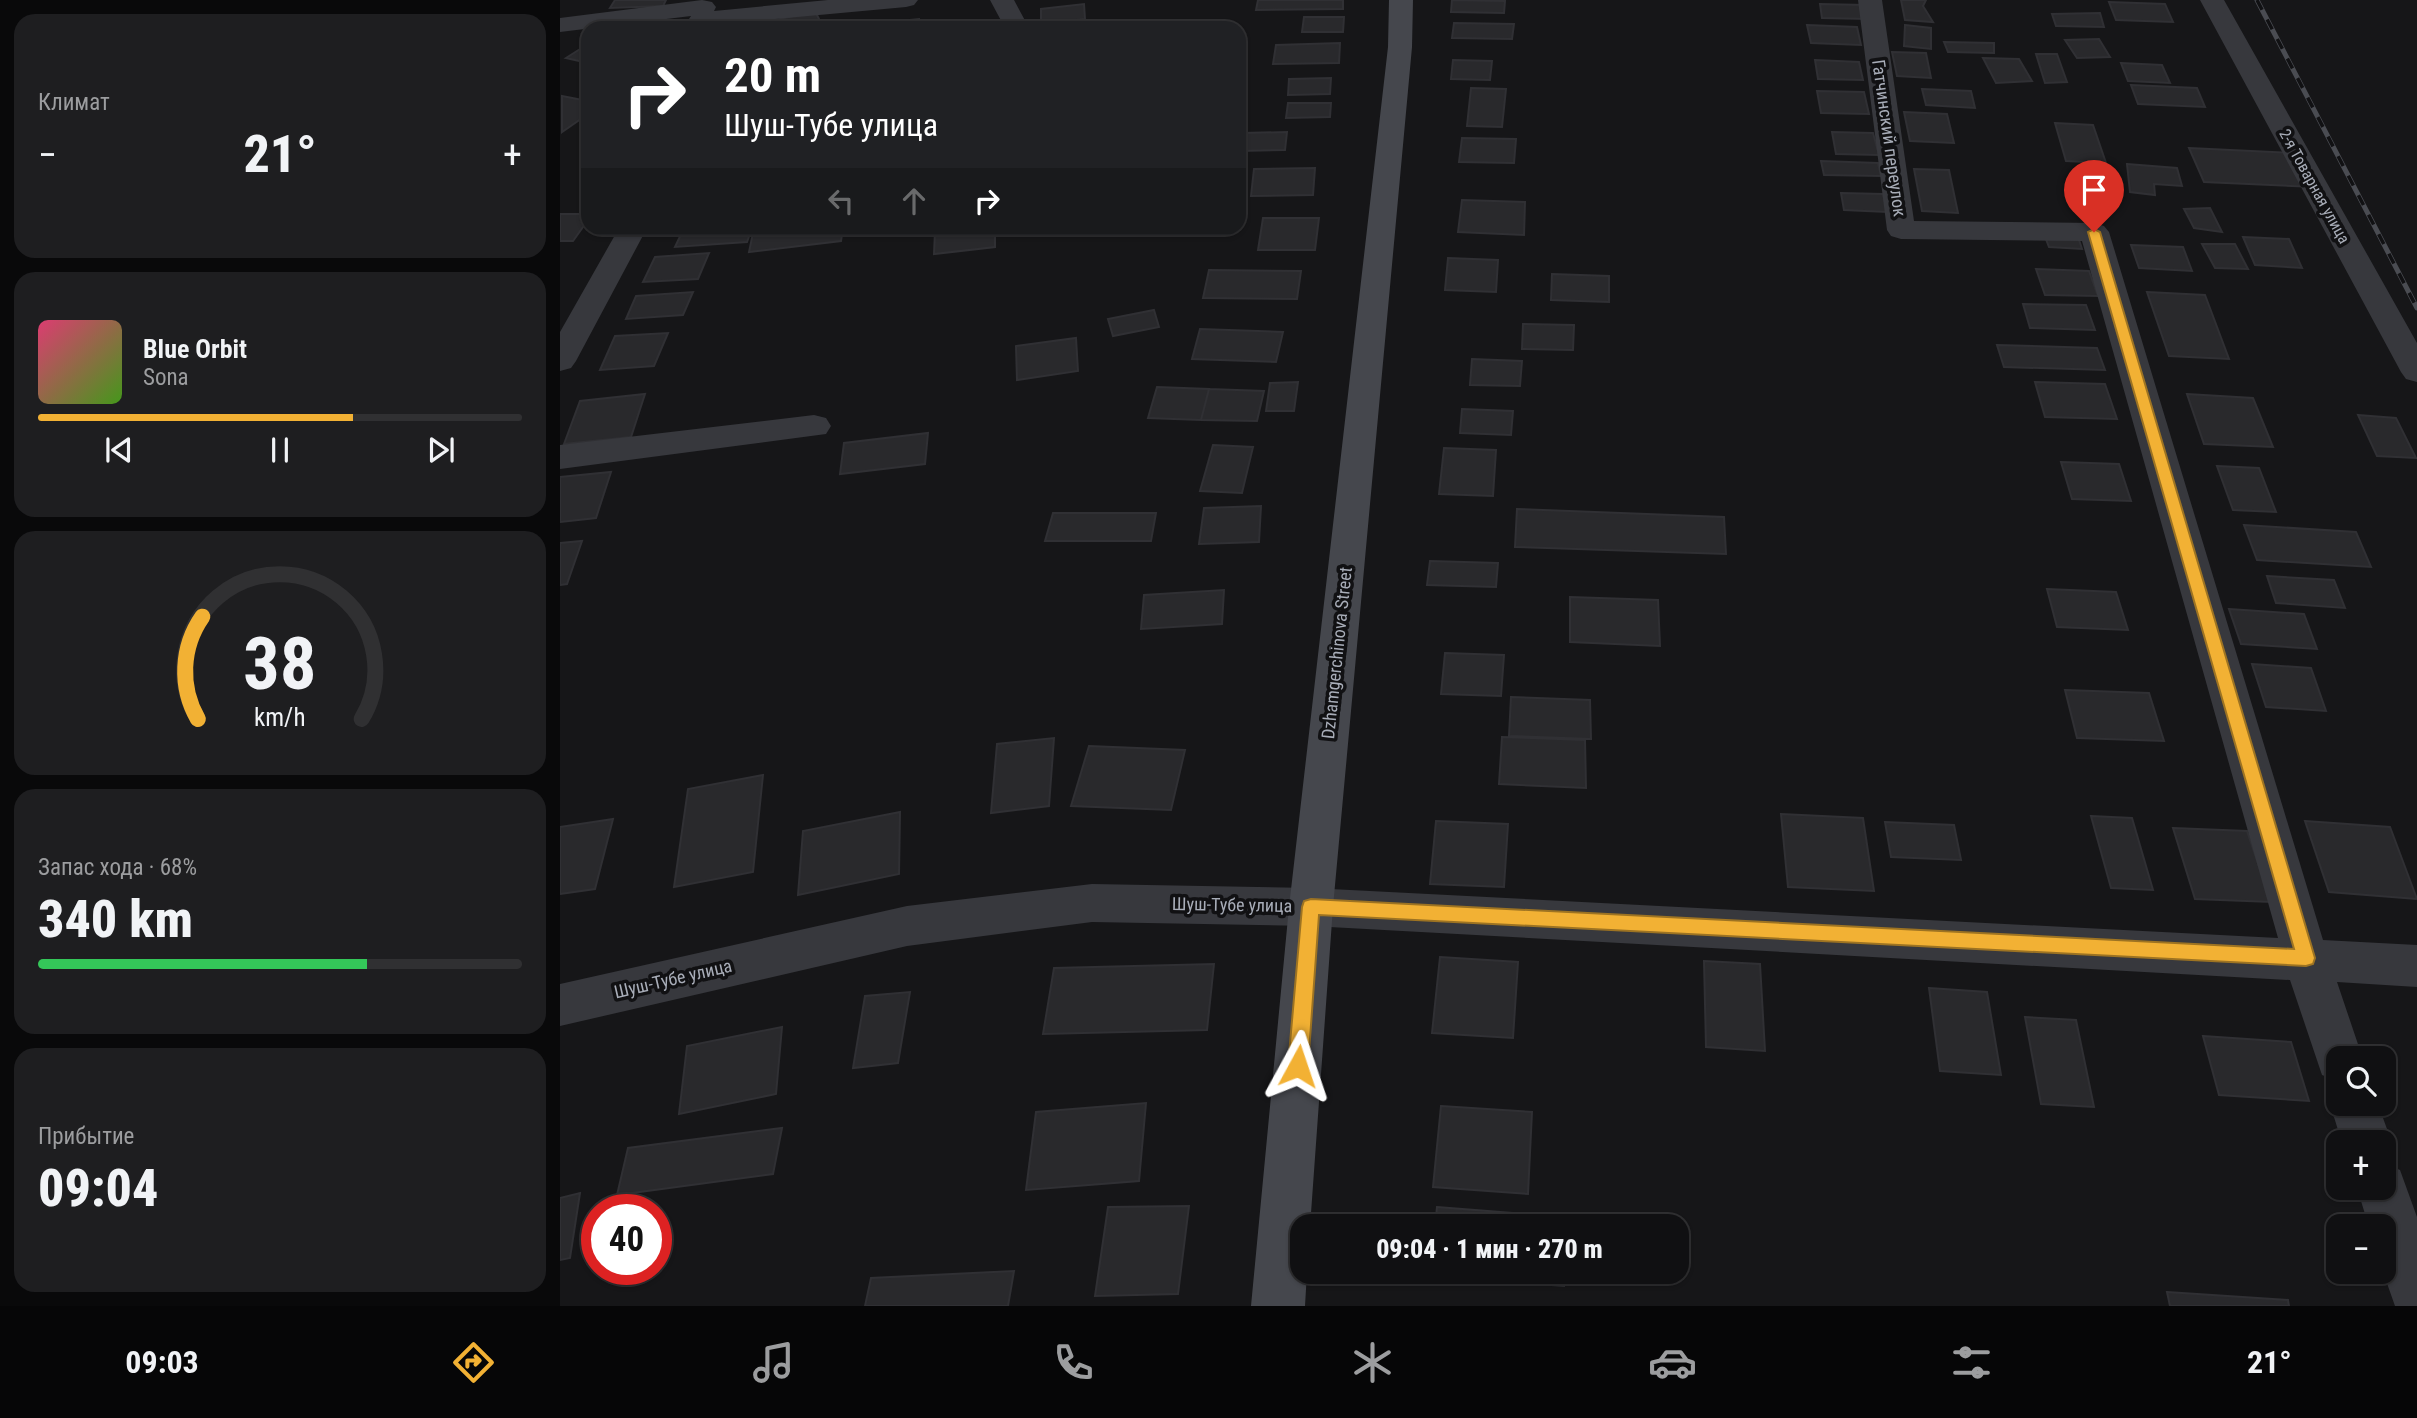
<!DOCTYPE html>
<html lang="ru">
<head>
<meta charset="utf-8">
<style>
	:root { --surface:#101012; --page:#1e1e20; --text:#f1f3f6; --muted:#9c9d9f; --line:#303032; --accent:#f2b134 }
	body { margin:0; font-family:"Roboto Condensed",sans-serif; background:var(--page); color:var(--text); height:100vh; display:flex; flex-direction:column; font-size:26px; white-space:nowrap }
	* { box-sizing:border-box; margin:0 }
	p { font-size:23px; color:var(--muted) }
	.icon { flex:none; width:38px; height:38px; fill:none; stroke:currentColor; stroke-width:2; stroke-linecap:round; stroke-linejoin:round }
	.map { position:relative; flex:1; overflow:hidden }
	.side { display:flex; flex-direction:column; gap:14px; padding:14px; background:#09090a; width:560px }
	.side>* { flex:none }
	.guide { position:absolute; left:21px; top:21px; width:665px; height:214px; border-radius:21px; box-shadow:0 2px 5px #0004,0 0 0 2px var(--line); background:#202124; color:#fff; overflow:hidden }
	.buttons { position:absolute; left:1766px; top:1046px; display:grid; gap:14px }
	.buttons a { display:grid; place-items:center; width:70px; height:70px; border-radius:14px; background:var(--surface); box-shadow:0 2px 5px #0004,0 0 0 2px var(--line); font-size:35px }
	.speed { position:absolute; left:21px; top:1194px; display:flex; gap:14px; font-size:35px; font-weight:700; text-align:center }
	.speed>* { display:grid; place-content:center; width:91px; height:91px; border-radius:50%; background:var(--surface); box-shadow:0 2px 5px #0004,0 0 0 2px var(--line); line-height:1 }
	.speed .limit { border:10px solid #d22; background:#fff; color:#111 }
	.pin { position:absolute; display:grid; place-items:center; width:60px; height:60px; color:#fff; margin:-72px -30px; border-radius:50% 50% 50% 0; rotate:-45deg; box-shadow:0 0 7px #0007 }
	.pin .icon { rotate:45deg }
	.me { position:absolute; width:77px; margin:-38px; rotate:5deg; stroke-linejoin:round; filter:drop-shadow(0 0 5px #0008) }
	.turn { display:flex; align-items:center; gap:24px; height:147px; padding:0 28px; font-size:32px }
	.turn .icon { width:91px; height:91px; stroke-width:2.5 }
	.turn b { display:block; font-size:49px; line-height:60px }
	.lanes { display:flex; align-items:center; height:66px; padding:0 28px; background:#0003; justify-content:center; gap:35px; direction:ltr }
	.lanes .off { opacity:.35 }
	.big { font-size:52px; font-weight:800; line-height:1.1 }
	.side .widget { flex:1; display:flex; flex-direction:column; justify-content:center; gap:10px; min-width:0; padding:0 24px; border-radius:21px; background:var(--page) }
	.side .dial { align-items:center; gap:0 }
	.dial svg { height:182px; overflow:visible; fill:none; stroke:var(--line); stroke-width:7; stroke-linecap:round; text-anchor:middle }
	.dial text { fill:var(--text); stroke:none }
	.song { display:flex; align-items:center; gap:21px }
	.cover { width:84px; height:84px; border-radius:10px; background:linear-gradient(135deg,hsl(340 70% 55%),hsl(100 70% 35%)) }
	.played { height:7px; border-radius:4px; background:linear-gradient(90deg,var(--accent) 65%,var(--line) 65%) }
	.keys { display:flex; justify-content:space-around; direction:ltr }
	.heat { display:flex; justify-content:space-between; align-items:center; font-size:38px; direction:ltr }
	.charge { height:10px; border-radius:5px; background:linear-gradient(90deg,#34c759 68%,var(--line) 0) }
	.trip { position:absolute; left:730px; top:1214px; width:399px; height:70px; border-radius:21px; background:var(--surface); box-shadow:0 2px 5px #0004,0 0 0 2px var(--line); font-weight:800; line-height:70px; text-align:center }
	.tab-bar { display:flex; height:112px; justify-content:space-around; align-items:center; background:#060607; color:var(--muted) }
	.tab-bar .icon { width:49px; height:49px }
	.tab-bar .selected { color:var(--accent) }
	.tab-bar b { font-size:32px; color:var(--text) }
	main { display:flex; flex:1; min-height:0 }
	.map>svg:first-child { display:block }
</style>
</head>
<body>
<main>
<section class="side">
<div class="widget"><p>Климат</p>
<div class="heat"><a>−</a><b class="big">21°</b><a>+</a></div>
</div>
<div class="widget">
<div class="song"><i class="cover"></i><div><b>Blue Orbit</b><p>Sona</p></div></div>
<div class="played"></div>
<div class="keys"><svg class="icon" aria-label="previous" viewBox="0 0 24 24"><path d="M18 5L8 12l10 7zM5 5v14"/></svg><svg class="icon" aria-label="pause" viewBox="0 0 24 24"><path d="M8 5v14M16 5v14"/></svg><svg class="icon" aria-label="next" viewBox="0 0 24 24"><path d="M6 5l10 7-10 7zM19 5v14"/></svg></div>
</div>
<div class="widget dial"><svg viewBox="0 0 100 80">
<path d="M14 69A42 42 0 1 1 86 69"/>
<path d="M14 69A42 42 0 0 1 16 24" stroke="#f2b134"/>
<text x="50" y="56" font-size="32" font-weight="700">38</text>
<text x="50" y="72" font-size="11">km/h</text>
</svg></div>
<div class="widget"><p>Запас хода · 68%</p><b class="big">340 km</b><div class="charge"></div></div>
<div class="widget"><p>Прибытие</p><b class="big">09:04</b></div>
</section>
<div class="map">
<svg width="1857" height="1306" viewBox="0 0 1857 1306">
	<rect width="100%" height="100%" fill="#161618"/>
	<path fill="#29292c" stroke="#303034" stroke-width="2" d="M55,0H106L103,6L50,8Z
		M698,0H783V9L696,10Z
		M892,0L945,1L944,13L891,12Z
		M1341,0H1366L1363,6L1373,22L1345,20Z
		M1549,2L1605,4L1613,22L1556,20Z
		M524,4L525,19L481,24V9Z
		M1260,4L1305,5L1309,19L1262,18Z
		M255,11L260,21L228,28H201L199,24Z
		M1540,13L1544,27L1496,26L1492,14Z
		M744,17H784L783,32H742Z
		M359,19V28H317L318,23Z
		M894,23L954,24L952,39L892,38Z
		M1247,25L1297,27L1301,45L1251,43Z
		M1345,25L1371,28V49L1344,46Z
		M679,33H684L679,66Z
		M1539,39L1550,57L1517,58L1505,40Z
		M1384,42L1434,43V53L1388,52Z
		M780,43L779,63L713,64L716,45Z
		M28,44V63L6,58Z
		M1332,52L1366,53L1371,78L1337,76Z
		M1476,54H1497L1507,82L1485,83Z
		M1423,58L1459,59L1472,81L1436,83Z
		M893,60L932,61L930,80L891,79Z
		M1255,60L1299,62L1303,80L1258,79Z
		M1561,63L1602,65L1610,83L1568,81Z
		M771,78L770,94L728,95L729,79Z
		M1571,85L1637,88L1645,107L1578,104Z
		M911,88L946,89L942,127L907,126Z
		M1362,89L1411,91L1415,108L1366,105Z
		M1257,91L1304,92L1309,114L1261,113Z
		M2,96L28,101V114L2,132Z
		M728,103H771L770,117L726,118Z
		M1344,112L1387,114L1394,143L1350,141Z
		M1495,123L1533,125L1546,163L1506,161Z
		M727,132L725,150L679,151L682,133Z
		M1272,132L1313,133L1319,155L1276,154Z
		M902,138L956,139L954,163L899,162Z
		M1629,148L1736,153L1754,187L1644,182Z
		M1261,161L1318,163L1321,176L1264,175Z
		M1567,164L1617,168L1622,186L1594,184L1595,195L1570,192Z
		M755,168L753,195L691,196L694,169Z
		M1354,169L1389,170L1398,213L1362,211Z
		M1507,184L1536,186L1544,213L1514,211Z
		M1281,193L1323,194L1327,212L1284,210Z
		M902,200L965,202L964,235L898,232Z
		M1650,208L1662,232L1634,228L1624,209Z
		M0,214H28V220L13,241H0Z
		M703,218H759L755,250H698Z
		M124,228H192L187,242L115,247Z
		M194,228H283L281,241L189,252Z
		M404,228H435V247L374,254L375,231Z
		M1484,234H1517L1522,249L1489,247Z
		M1683,237L1729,239L1742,268L1695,265Z
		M1642,244H1675L1688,269L1655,268Z
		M1571,245L1623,247L1632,271L1579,268Z
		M149,253L138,279L83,282L95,257Z
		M888,258L938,260L936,292L885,290Z
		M1476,269L1529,271L1538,296L1485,295Z
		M649,270L741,271L737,299L643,298Z
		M992,274L1049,276V302L991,300Z
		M133,292L123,315L66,319L76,296Z
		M1587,292L1645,295L1669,359L1609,356Z
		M1463,304L1526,305L1535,330L1470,328Z
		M594,310L599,327L553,336L548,319Z
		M963,324L1014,325L1013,350L962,349Z
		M640,329L723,332L716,362L632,359Z
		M108,333L94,366L40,370L55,336Z
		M516,338L518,371L457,380L456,346Z
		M1437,345L1537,348L1545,370L1444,367Z
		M912,359L962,361L960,386L910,385Z
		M738,382L734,411H706L710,383Z
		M1475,382L1545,384L1557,419L1485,417Z
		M597,387L649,389L641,420L588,418Z
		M649,389L704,391L697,421L641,420Z
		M85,394L71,437L4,444L20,401Z
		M1627,394L1693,398L1713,447L1644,444Z
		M902,409L953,411L951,435L900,433Z
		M1798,415L1836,418L1856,458L1817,456Z
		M368,433L365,464L280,474L284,443Z
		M653,445L693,447L682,493L640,491Z
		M884,448L936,450L933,496L879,494Z
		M1501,462L1559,464L1571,501L1512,499Z
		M1657,466L1699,468L1716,512L1673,510Z
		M51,472L36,518L0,522V477Z
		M701,506L699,542L639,544L644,508Z
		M957,509L1164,517L1166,554L955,547Z
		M493,513H596L591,541H485Z
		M1684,525L1796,532L1811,567L1697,560Z
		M22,541L7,584L0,585V543Z
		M870,561L938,563L936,587L867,585Z
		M1707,576L1774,580L1785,608L1716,603Z
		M1487,589L1556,592L1568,630L1497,627Z
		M664,590L662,624L581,629L584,595Z
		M1010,597L1098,600L1100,646L1010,642Z
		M1669,609L1744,614L1757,649L1681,644Z
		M885,653L944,655L941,696L881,694Z
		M1692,664L1751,668L1766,711L1706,707Z
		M1505,690L1589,693L1604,741L1517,738Z
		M951,697L1030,700L1031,739L949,736Z
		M942,737L1025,740L1026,788L939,784Z
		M494,738L489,806L431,813L437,744Z
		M529,746L625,750L611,810L511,806Z
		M203,775L193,872L114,887L128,789Z
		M340,812L339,874L238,895L243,831Z
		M1221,814L1303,818L1314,891L1228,887Z
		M1531,816L1572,818L1593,890L1551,888Z
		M53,819L35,889L0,894V827Z
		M876,821L948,824L944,887L870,884Z
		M1745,821L1830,827L1857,899L1769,892Z
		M1325,822L1394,825L1401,860L1331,857Z
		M1613,828L1687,831L1711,902L1635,899Z
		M880,957L958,962L953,1038L872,1033Z
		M1144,961L1200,964L1205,1051L1146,1047Z
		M654,964L647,1030L483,1034L494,968Z
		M1369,988L1427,992L1441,1075L1380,1071Z
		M350,992L338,1063L293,1068L305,996Z
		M1465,1017L1516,1020L1534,1107L1481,1104Z
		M222,1027L216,1094L119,1114L127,1046Z
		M1643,1036L1731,1042L1749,1101L1659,1095Z
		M586,1103L579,1181L466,1190L476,1112Z
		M881,1106L972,1112L968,1194L873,1187Z
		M222,1128L213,1174L57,1195L68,1148Z
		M20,1193L10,1258L0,1260V1198Z
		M629,1206L618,1294L535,1296L548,1207Z
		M877,1207L1006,1217V1227H875Z
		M454,1271L448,1306H305L311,1278Z
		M871,1272H1004V1286L871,1276Z
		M1607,1292L1728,1300L1729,1306H1610Z"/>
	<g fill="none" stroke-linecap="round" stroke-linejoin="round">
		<path fill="#37383d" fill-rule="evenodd" d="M142,0L152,2L156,7L154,11L268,0H358L354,5L346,7L141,26L132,24L129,19L131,16L0,32V18Z
			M430,0H454L469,28H445Z
			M1298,0H1322L1354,221L1534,223L1544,226L1549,232L1763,940L1857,945V987L1777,982L1803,1059H1778V1081L1762,1075L1730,980L751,926L532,922L347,946L0,1026V984L347,906L532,884L751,888L1718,938L1522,241L1341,239L1331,236L1327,230Z
			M1640,0H1664L1857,343V382L1846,379L1841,372Z
			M59,228H87L16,361L11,368L0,371V332Z
			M254,415L266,418L271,426L266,434L0,469V445Z
			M1777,1087L1778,1104H1818L1832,1143L1825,1160L1824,1143H1782L1770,1104Z
			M1824,1163L1840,1170L1857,1217V1306H1835L1823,1272L1824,1227H1809L1797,1188H1824Z"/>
		<path fill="#45474d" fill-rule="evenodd" d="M829,0H853L852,47L773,907L750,1227H742V1272H747L745,1306H691L729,907L828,47Z"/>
		<g stroke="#4a4c52" stroke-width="5">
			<path id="rail" d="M1697,0L1857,308"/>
		</g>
		<use href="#rail" stroke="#111113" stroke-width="3.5" stroke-dasharray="11" stroke-linecap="butt"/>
	</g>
	<path fill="#f2b134" stroke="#9d7322" stroke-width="2" d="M1534,229L1540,232L1755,958L1753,964L1746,966L759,915L748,1066L745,1073L738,1076L731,1073L728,1066L742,907L744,901L751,899L1734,949L1528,232Z"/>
	<g text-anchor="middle" stroke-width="7" stroke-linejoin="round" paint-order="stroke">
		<g font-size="16" fill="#a8adb8" stroke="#111113">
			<text transform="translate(1755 186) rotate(61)" y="6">2-я Товарная улица</text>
		</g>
		<g font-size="18" fill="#a8adb8" stroke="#111113">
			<text transform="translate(1329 138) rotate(82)" y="6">Гатчинский переулок</text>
			<text transform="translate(777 653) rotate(-84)" y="6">Dzhamgerchinova Street</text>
			<text transform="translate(672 905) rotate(1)" y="6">Шуш-Тубе улица</text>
			<text transform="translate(113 979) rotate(-13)" y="6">Шуш-Тубе улица</text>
		</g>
	</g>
</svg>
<div class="buttons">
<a><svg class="icon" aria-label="search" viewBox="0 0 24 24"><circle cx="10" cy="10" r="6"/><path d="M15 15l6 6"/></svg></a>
<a>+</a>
<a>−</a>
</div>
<div class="speed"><div class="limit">40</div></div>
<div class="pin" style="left:1534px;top:232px;background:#d93025"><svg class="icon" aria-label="arrive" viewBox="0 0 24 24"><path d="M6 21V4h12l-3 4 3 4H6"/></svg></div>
<svg class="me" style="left:738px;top:1066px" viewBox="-20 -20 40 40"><path d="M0-17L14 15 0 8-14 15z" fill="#f2b134" stroke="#fff" stroke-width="4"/></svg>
<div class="trip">09:04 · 1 мин · 270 m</div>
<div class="guide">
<div class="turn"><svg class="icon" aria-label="right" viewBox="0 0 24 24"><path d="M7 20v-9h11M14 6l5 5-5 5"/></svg><div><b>20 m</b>Шуш-Тубе улица</div></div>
<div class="lanes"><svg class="icon off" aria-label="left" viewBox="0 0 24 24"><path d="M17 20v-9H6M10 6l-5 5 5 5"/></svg><svg class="icon off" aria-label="ahead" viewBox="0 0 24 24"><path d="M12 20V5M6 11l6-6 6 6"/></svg><svg class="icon" aria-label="right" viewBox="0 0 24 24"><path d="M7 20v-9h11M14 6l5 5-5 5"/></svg></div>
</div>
</div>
</main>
<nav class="tab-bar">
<b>09:03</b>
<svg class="icon selected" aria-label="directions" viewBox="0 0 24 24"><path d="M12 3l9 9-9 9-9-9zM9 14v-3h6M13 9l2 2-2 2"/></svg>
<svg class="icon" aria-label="music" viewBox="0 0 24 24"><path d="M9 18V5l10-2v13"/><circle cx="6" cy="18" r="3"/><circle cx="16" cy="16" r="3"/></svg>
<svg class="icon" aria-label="phone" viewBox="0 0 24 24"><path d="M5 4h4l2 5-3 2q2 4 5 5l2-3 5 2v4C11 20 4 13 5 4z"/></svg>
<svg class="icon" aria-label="climate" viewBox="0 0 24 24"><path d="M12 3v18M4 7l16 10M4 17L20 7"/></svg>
<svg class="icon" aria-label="car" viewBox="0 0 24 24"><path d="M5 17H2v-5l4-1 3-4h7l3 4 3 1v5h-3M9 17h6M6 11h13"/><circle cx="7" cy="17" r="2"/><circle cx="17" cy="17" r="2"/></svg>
<svg class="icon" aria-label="filters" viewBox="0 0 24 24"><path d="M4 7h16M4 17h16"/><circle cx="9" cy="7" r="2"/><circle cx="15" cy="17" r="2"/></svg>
<b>21°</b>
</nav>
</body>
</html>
